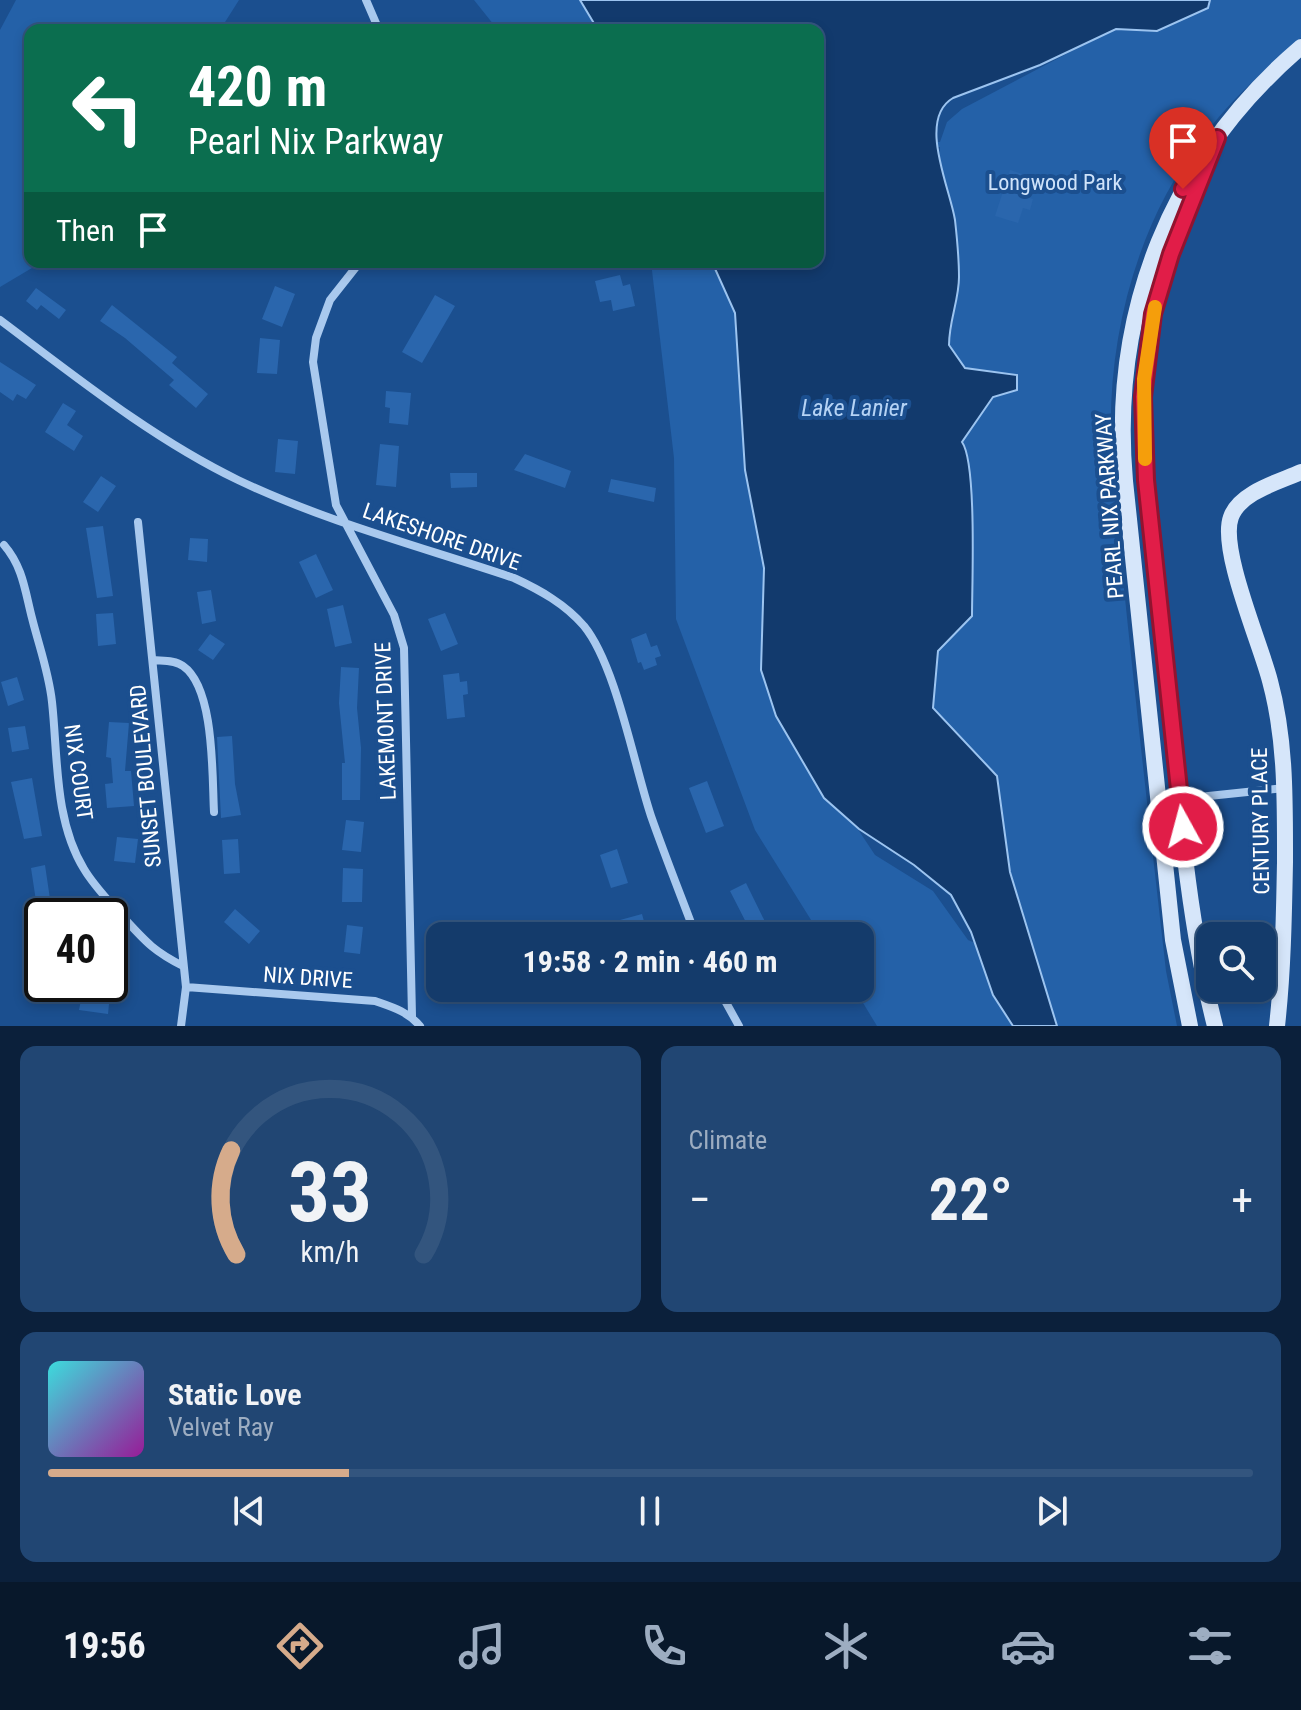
<!DOCTYPE html>
<html lang="en">
<head>
<meta charset="utf-8">
<style>
	:root { --surface:#143b6b; --page:#214673; --text:#f1f3f6; --muted:#9dadc1; --line:#33557e; --accent:#d6ab8b }
	body { margin:0; font-family:"Roboto Condensed",sans-serif; background:var(--page); color:var(--text); height:100vh; display:flex; flex-direction:column; font-size:30px; white-space:nowrap }
	* { box-sizing:border-box; margin:0 }
	p { font-size:26px; color:var(--muted) }
	.icon { flex:none; width:44px; height:44px; fill:none; stroke:currentColor; stroke-width:2; stroke-linecap:round; stroke-linejoin:round }
	.map { position:relative; height:1026px; overflow:hidden }
	.side { display:flex; flex-direction:column; gap:20px; padding:20px; background:#0b203b; flex:1 }
	.side>* { flex:none }
	.guide { position:absolute; left:24px; top:24px; width:800px; height:244px; border-radius:16px; box-shadow:0 4px 12px #0003,0 0 0 2px var(--line); background:#0b6e4f; color:#fff; overflow:hidden }
	.buttons { position:absolute; left:1196px; top:922px; display:grid; gap:16px }
	.buttons a { display:grid; place-items:center; width:80px; height:80px; border-radius:16px; background:var(--surface); box-shadow:0 4px 12px #0003,0 0 0 2px var(--line); font-size:40px }
	.speed { position:absolute; left:24px; top:898px; display:flex; gap:16px; font-size:40px; font-weight:700; text-align:center }
	.speed>* { display:grid; place-content:center; width:104px; height:104px; border-radius:50%; background:var(--surface); box-shadow:0 4px 12px #0003,0 0 0 2px var(--line); line-height:1 }
	.speed .limit { border:4px solid #111; border-radius:12px; background:#fff; color:#111 }
	.pin { position:absolute; display:grid; place-items:center; width:68px; height:68px; color:#fff; margin:-82px -34px; border-radius:50% 50% 50% 0; rotate:-45deg; box-shadow:0 0 8px #0007 }
	.pin .icon { rotate:45deg }
	.me { position:absolute; width:88px; margin:-44px; rotate:353deg; stroke-linejoin:round; filter:drop-shadow(0 0 6px #0008) }
	.turn { display:flex; align-items:center; gap:28px; height:168px; padding:0 32px; font-size:36px }
	.turn .icon { width:104px; height:104px; stroke-width:2.5 }
	.turn b { display:block; font-size:56px; line-height:68px }
	.then { display:flex; align-items:center; height:76px; padding:0 32px; background:#0003; gap:16px; font-size:30px }
	.big { font-size:60px; font-weight:700; line-height:1.1 }
	.side .card { flex:1; display:flex; flex-direction:column; justify-content:center; gap:12px; min-width:0; padding:0 28px; border-radius:16px; background:var(--page) }
	.side .dial { align-items:center; gap:0 }
	.dial svg { height:208px; overflow:visible; fill:none; stroke:var(--line); stroke-width:7; stroke-linecap:round; text-anchor:middle }
	.dial text { fill:var(--text); stroke:none }
	.song { display:flex; align-items:center; gap:24px }
	.cover { width:96px; height:96px; border-radius:12px; background:linear-gradient(135deg,hsl(180 70% 55%),hsl(300 70% 35%)) }
	.played { height:8px; border-radius:4px; background:linear-gradient(90deg,var(--accent) 25%,var(--line) 25%) }
	.keys { display:flex; justify-content:space-around; direction:ltr }
	.heat { display:flex; justify-content:space-between; align-items:center; font-size:44px; direction:ltr }
	.side .tiles { flex:1; display:grid; gap:20px; grid-template-columns:1fr 1fr }
	.card:last-child { grid-column:span 2 }
	.trip { position:absolute; left:426px; top:922px; width:448px; height:80px; border-radius:16px; background:var(--surface); box-shadow:0 4px 12px #0003,0 0 0 2px var(--line); font-weight:700; line-height:80px; text-align:center }
	.dock { display:flex; height:128px; justify-content:space-around; align-items:center; background:#08182b; color:var(--muted) }
	.dock .icon { width:56px; height:56px }
	.dock .selected { color:var(--accent) }
	.dock b { font-size:36px; color:var(--text) }
	.map>svg:first-child { display:block }
</style>
</head>
<body>
<div class="map">
<svg width="1301" height="1026" viewBox="0 0 1301 1026">
	<rect width="100%" height="100%" fill="#1b4f8f"/>
	<path fill="#2461a8" d="M16,0H239L220,30H30V262H42L0,287V30Z
		M474,0H605L615,30H498Z
		M1210,0H1301V38C1267,68 1230,100 1203,137C1138,221 1108,334 1111,439C1113,502 1122,565 1128,627C1140,742 1153,856 1166,971L1177,1026H877L854,988H860V936H821L755,830L676,619L674,458L651,262H728L804,748L875,855L933,891L968,940L1020,962L997,777L933,708L938,651L972,616L970,485L962,442L988,402L1017,375L965,368L949,345L959,279L954,218L939,163L940,147L906,146L905,142H940L947,122L962,109L1074,50L1116,29L1157,30L1208,8Z"/>
	<path fill="#123a6d" stroke="#9cc4f0" stroke-width="2" d="M580,0H1210L1208,8L1157,31L1116,29L1040,65L953,98C917,119 950,188 955,220C957,238 959,259 959,277C959,300 949,321 949,345L965,368L1017,375V390L993,397L962,442C977,463 972,584 972,616L938,651L933,708L997,776L1010,872L1057,1026H1013L993,995L971,932L951,895L914,865L859,829L824,798L776,716L761,670L764,568L745,470L735,313L712,262H818V30H598Z"/>
	<path fill="#2a66ad" d="M1010,170L1032,177L1026,197L1033,199L1030,210L1023,208L1018,223L995,216Z
		M620,275L623,286L630,284L635,306L613,311L611,300L600,302L595,281Z
		M275,286L295,294L282,327L262,319Z
		M36,288L66,310L59,319L41,305L37,310L26,301Z
		M435,295L455,306L422,363L402,352Z
		M112,305L177,357L172,363L208,394L196,408L169,385L174,380L125,338L100,321Z
		M260,338L280,340L277,374L257,373Z
		M0,362L36,385L26,399L17,394L13,401L0,392Z
		M386,391L411,393L408,425L389,423L390,408L385,407Z
		M63,403L76,411L67,425L83,436L74,451L45,432Z
		M278,439L298,441L295,474L275,472Z
		M380,444L399,446L396,487L376,485Z
		M525,454L571,471L565,488L514,470Z
		M450,473H477V487L451,488Z
		M101,476L116,486L98,512L83,502Z
		M611,479L656,488L654,502L608,492Z
		M103,526L113,596L97,598L86,528Z
		M190,538L208,539L207,562L188,560Z
		M316,554L333,590L316,598L299,562Z
		M211,590L216,621L202,624L197,592Z
		M343,605L352,643L335,647L327,609Z
		M113,613L116,644L98,646L96,614Z
		M445,613L458,644L441,651L428,619Z
		M646,633L651,647L657,645L661,656L655,658L657,665L644,670L641,662L638,663L631,639Z
		M210,634L225,644L213,660L198,650Z
		M341,667L359,668L357,708L361,748L360,800H342V763H345L339,703Z
		M459,673L460,682L467,681L468,694L463,695L465,717L447,719L443,675Z
		M17,677L24,700L8,706L1,682Z
		M109,722L129,723L125,771H131L134,806L107,808L105,784L113,783L111,758L106,757Z
		M25,726L29,749L12,752L8,728Z
		M232,736L235,784L241,815L221,818L217,737Z
		M32,778L42,836L24,839L11,782Z
		M707,781L724,826L706,833L689,788Z
		M346,820L364,822L361,852L342,850Z
		M117,837L138,839L135,863L114,861Z
		M238,839L240,873L224,874L222,840Z
		M617,849L628,883L611,888L600,855Z
		M45,865L50,899L36,901L31,868Z
		M343,868L363,869L362,902H342Z
		M746,883L772,936H753L730,891Z
		M235,909L260,931L249,944L224,922Z
		M642,914L648,936H624L620,920Z
		M347,925L363,927L360,954L344,952Z
		M77,984H101L98,1003L109,1004L108,1014L79,1010L81,1000L74,999Z"/>
	<g fill="none" stroke-linecap="round" stroke-linejoin="round">
		<path stroke="#a9c9ee" stroke-width="8" d="M366,0L379,30
			M360,262L330,300L316,338L313,362L336,505L394,615L404,648L412,1016
			M0,320C76,377 153,439 238,480C326,522 422,547 514,578C540,590 565,604 584,626C616,665 634,765 651,816C665,856 681,896 696,936
			M138,522L186,987L181,1026
			M4,545C23,567 25,591 32,618C39,646 49,673 52,702C58,756 54,820 84,869C94,886 109,901 122,916C145,941 153,951 183,966
			M153,660C163,661 175,660 183,666C215,688 212,777 214,812
			M1160,807L1180,799L1285,788
			M186,987L375,1001C392,1007 407,1011 420,1026
			M718,988L739,1026"/>
		<path stroke="#d6e6fa" stroke-width="16" d="M1203,172C1180,227 1156,286 1148,345C1134,451 1155,560 1166,666C1178,785 1185,909 1215,1026
			M1190,1026L1173,940L1125,481C1110,312 1171,158 1301,47
			M1277,1026C1283,972 1284,916 1285,862C1285,801 1286,740 1270,681C1261,645 1219,549 1231,517C1240,492 1279,482 1301,472"/>
	</g>
	<g fill="none" stroke-linecap="round" stroke-linejoin="round">
		<g stroke="#92132f" stroke-width="20">
			<path id="route" d="M1183,189L1217,138L1171,254L1153,314L1143,397L1146,480L1183,827"/>
		</g>
		<use href="#route" stroke="#e11d48" stroke-width="14"/>
		<path stroke="#f59e0b" stroke-width="14" d="M1145,459L1144,379L1155,307"/>
	</g>
	<g text-anchor="middle" stroke-width="8" stroke-linejoin="round" paint-order="stroke">
		<g font-size="22" fill="#cfe3fa" stroke="#1b4f8f">
			<text x="1055" y="190">Longwood Park</text>
		</g>
		<g font-size="22" fill="#fff" stroke="#1b4f8f">
			<text transform="translate(1109 506) rotate(-94)" y="8">PEARL NIX PARKWAY</text>
			<text transform="translate(442 536) rotate(19)" y="8">LAKESHORE DRIVE</text>
			<text transform="translate(385 721) rotate(-92)" y="8">LAKEMONT DRIVE</text>
			<text transform="translate(79 772) rotate(82)" y="8">NIX COURT</text>
			<text transform="translate(145 776) rotate(-95)" y="8">SUNSET BOULEVARD</text>
			<text transform="translate(1260 821) rotate(-91)" y="8">CENTURY PLACE</text>
			<text transform="translate(308 977) rotate(4)" y="8">NIX DRIVE</text>
		</g>
		<g font-size="24" font-style="italic" fill="#b5d3f5" stroke="#1b4f8f">
			<text x="854" y="416">Lake Lanier</text>
		</g>
	</g>
</svg>
<div class="buttons">
<a><svg class="icon" aria-label="search" viewBox="0 0 24 24"><circle cx="10" cy="10" r="6"/><path d="M15 15l6 6"/></svg></a>
</div>
<div class="speed"><div class="limit">40</div></div>
<div class="pin" style="left:1183px;top:189px;background:#d93025"><svg class="icon" aria-label="arrive" viewBox="0 0 24 24"><path d="M6 21V4h12l-3 4 3 4H6"/></svg></div>
<svg class="me" style="left:1183px;top:827px" viewBox="-20 -20 40 40"><circle r="17" fill="#e11d48" stroke="#fff" stroke-width="3"/><path d="M0-11L8 9 0 5-8 9z" fill="#fff"/></svg>
<div class="trip">19:58 · 2 min · 460 m</div>
<div class="guide">
<div class="turn"><svg class="icon" aria-label="left" viewBox="0 0 24 24"><path d="M17 20v-9H6M10 6l-5 5 5 5"/></svg><div><b>420 m</b>Pearl Nix Parkway</div></div>
<div class="then">Then<svg class="icon" aria-label="arrive" viewBox="0 0 24 24"><path d="M6 21V4h12l-3 4 3 4H6"/></svg></div>
</div>
</div>
<section class="side">
<div class="tiles">
<div class="card dial"><svg viewBox="0 0 100 80">
<path d="M14 69A42 42 0 1 1 86 69"/>
<path d="M14 69A42 42 0 0 1 12 29" stroke="#d6ab8b"/>
<text x="50" y="56" font-size="32" font-weight="700">33</text>
<text x="50" y="72" font-size="11">km/h</text>
</svg></div>
<div class="card"><p>Climate</p>
<div class="heat"><a>−</a><b class="big">22°</b><a>+</a></div>
</div>
<div class="card">
<div class="song"><i class="cover"></i><div><b>Static Love</b><p>Velvet Ray</p></div></div>
<div class="played"></div>
<div class="keys"><svg class="icon" aria-label="previous" viewBox="0 0 24 24"><path d="M18 5L8 12l10 7zM5 5v14"/></svg><svg class="icon" aria-label="pause" viewBox="0 0 24 24"><path d="M8 5v14M16 5v14"/></svg><svg class="icon" aria-label="next" viewBox="0 0 24 24"><path d="M6 5l10 7-10 7zM19 5v14"/></svg></div>
</div>
</div>
</section>
<nav class="dock">
<b>19:56</b>
<svg class="icon selected" aria-label="directions" viewBox="0 0 24 24"><path d="M12 3l9 9-9 9-9-9zM9 14v-3h6M13 9l2 2-2 2"/></svg>
<svg class="icon" aria-label="music" viewBox="0 0 24 24"><path d="M9 18V5l10-2v13"/><circle cx="6" cy="18" r="3"/><circle cx="16" cy="16" r="3"/></svg>
<svg class="icon" aria-label="phone" viewBox="0 0 24 24"><path d="M5 4h4l2 5-3 2q2 4 5 5l2-3 5 2v4C11 20 4 13 5 4z"/></svg>
<svg class="icon" aria-label="climate" viewBox="0 0 24 24"><path d="M12 3v18M4 7l16 10M4 17L20 7"/></svg>
<svg class="icon" aria-label="car" viewBox="0 0 24 24"><path d="M5 17H2v-5l4-1 3-4h7l3 4 3 1v5h-3M9 17h6M6 11h13"/><circle cx="7" cy="17" r="2"/><circle cx="17" cy="17" r="2"/></svg>
<svg class="icon" aria-label="filters" viewBox="0 0 24 24"><path d="M4 7h16M4 17h16"/><circle cx="9" cy="7" r="2"/><circle cx="15" cy="17" r="2"/></svg>
</nav>
</body>
</html>
